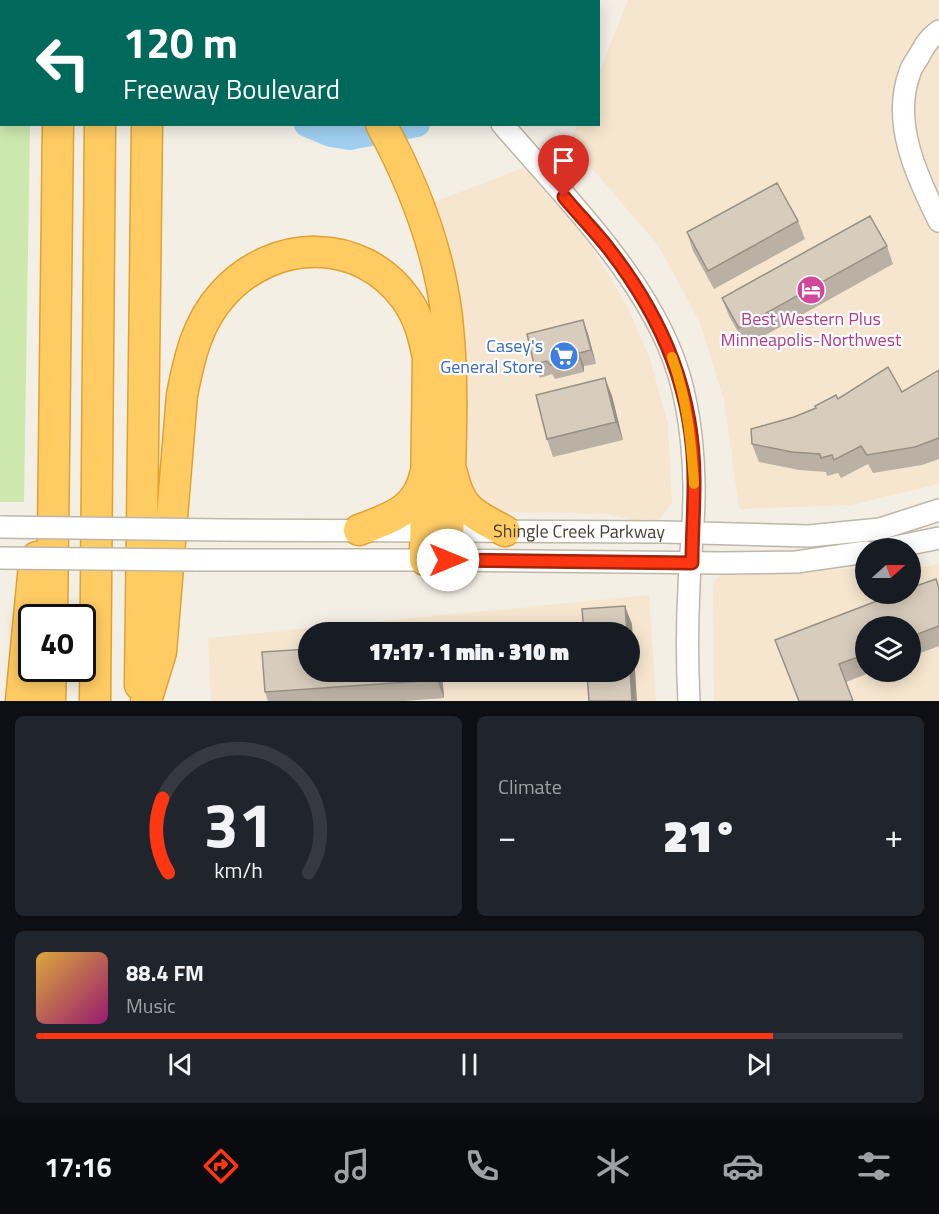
<!DOCTYPE html>
<html lang="en">
<head>
<meta charset="utf-8">
<style>
	:root { --surface:#171b24; --page:#20242c; --text:#f1f3f6; --muted:#9ea1a6; --line:#363941; --accent:#fe3611 }
	body { margin:0; font-family:"Titillium Web",sans-serif; background:var(--page); color:var(--text); height:100vh; display:flex; flex-direction:column; font-size:22px; white-space:nowrap }
	* { box-sizing:border-box; margin:0 }
	p { font-size:20px; color:var(--muted) }
	.icon { flex:none; width:33px; height:33px; fill:none; stroke:currentColor; stroke-width:2; stroke-linecap:round; stroke-linejoin:round }
	.map { position:relative; height:701px; overflow:hidden }
	.sheet { display:flex; flex-direction:column; gap:15px; padding:15px; background:#0d0f14; flex:1 }
	.sheet>* { flex:none }
	.banner { position:absolute; left:0px; top:0px; width:600px; height:126px; box-shadow:0 3px 15px #0003; background:#00695c; color:#fff; overflow:hidden }
	.needle { width:39px; rotate:69deg }
	.tools { position:absolute; left:855px; top:538px; display:grid; gap:12px }
	.tools a { display:grid; place-items:center; width:66px; height:66px; border-radius:50%; background:var(--surface); box-shadow:0 3px 15px #0003; font-size:30px }
	.speed { position:absolute; left:18px; top:604px; display:flex; gap:12px; font-size:30px; font-weight:700; text-align:center }
	.speed>* { display:grid; place-content:center; width:78px; height:78px; border-radius:50%; background:var(--surface); box-shadow:0 3px 15px #0003; line-height:1 }
	.speed .limit { border:3px solid #111; border-radius:9px; background:#fff; color:#111 }
	.pin { position:absolute; display:grid; place-items:center; width:51px; height:51px; color:#fff; margin:-62px -26px; border-radius:50% 50% 50% 0; rotate:-45deg; box-shadow:0 0 6px #0007 }
	.pin .icon { rotate:45deg }
	.me { position:absolute; width:66px; margin:-33px; rotate:90deg; stroke-linejoin:round; filter:drop-shadow(0 0 4px #0008) }
	.turn { display:flex; align-items:center; gap:21px; height:126px; padding:0 24px; font-size:27px }
	.turn .icon { width:78px; height:78px; stroke-width:2.5 }
	.turn b { display:block; font-size:42px; line-height:51px }
	.big { font-size:45px; font-weight:800; line-height:1.1 }
	.sheet .widget { flex:1; display:flex; flex-direction:column; justify-content:center; gap:9px; min-width:0; padding:0 21px; border-radius:9px; background:var(--page) }
	.sheet .dial { align-items:center; gap:0 }
	.dial svg { height:156px; overflow:visible; fill:none; stroke:var(--line); stroke-width:7; stroke-linecap:round; text-anchor:middle }
	.dial text { fill:var(--text); stroke:none }
	.song { display:flex; align-items:center; gap:18px }
	.cover { width:72px; height:72px; border-radius:9px; background:linear-gradient(135deg,hsl(40 70% 55%),hsl(320 70% 35%)) }
	.played { height:6px; border-radius:3px; background:linear-gradient(90deg,var(--accent) 85%,var(--line) 85%) }
	.keys { display:flex; justify-content:space-around; direction:ltr }
	.heat { display:flex; justify-content:space-between; align-items:center; font-size:33px; direction:ltr }
	.sheet .tiles { flex:1; display:grid; gap:15px; grid-template-columns:1fr 1fr }
	.widget:last-child { grid-column:span 2 }
	.trip { position:absolute; left:298px; top:622px; width:342px; height:60px; border-radius:30px; background:var(--surface); box-shadow:0 3px 15px #0003; font-weight:800; line-height:60px; text-align:center }
	.dock { display:flex; height:96px; justify-content:space-around; align-items:center; background:#090b0e; color:var(--muted) }
	.dock .icon { width:42px; height:42px }
	.dock .active { color:var(--accent) }
	.dock b { font-size:27px; color:var(--text) }
	.map>svg:first-child { display:block }
</style>
</head>
<body>
<div class="map">
<svg width="939" height="701" viewBox="0 0 939 701">
	<rect width="100%" height="100%" fill="#f3efe5"/>
	<path fill="#f6e6cf" fill-rule="evenodd" d="M628,0H939V484L851,505L739,509L724,400L700,323L658,245L570,143L577,125L598,124L599,73Z
		M525,167L591,246L628,307L650,359L668,424L672,503L660,519L652,522H642L606,514L501,512L483,509L465,492L426,205Z
		M939,563V701H714L713,589L714,580L725,573L865,568L866,594H910L911,567L931,566ZM866,627H910V672H866Z
		M649,595L656,701H211L208,638ZM309,633H630V672H309Z"/>
	<path fill="#cde8ad" d="M0,0H32L2,2V124L30,125L24,502H0Z"/>
	<g fill="none" stroke-linecap="round" stroke-linejoin="round">
		<path stroke="#a0d0f1" stroke-width="26" d="M530,2V0
			M0,97H2
			M307,124L331,134L350,137L417,124"/>
		<g stroke="#beb7a8" stroke-width="24">
			<g id="minor">
				<path d="M397,0L398,2"/>
				<path d="M939,31C929,38 925,45 919,56C916,61 912,66 910,72C891,122 917,177 939,221"/>
				<path d="M502,124C560,191 633,264 668,345C687,388 693,436 694,483C695,518 690,553 689,587C687,625 687,663 689,701"/>
				<path id="s1" d="M223,530L664,532L809,536L880,529L939,510"/>
				<path d="M885,549L939,538"/>
				<path d="M194,560H425L722,563L796,562L866,552"/>
			</g>
		</g>
		<g stroke="#e0a132" stroke-width="33">
			<path id="highway" d="M314,0L315,2
				M59,2V0
				M101,2V0
				M148,2V0
				M381,124C414,185 439,249 447,318C456,398 448,479 448,560
				M452,473C460,510 473,514 505,531
				M359,530C390,518 417,511 425,475
				M52,618L58,124
				M140,685L147,124
				M21,701L34,565L37,557
				M50,701L51,669
				M95,701L100,124
				M146,701L161,652L182,395C189,359 197,322 223,294C273,238 361,236 406,299C419,317 424,337 428,358L425,560"/>
		</g>
		<use href="#minor" stroke="#fff" stroke-width="21"/>
		<use href="#highway" stroke="#ffcc64" stroke-width="30"/>
		<g stroke="#beb7a8" stroke-width="24" stroke-linecap="butt">
			<path id="minor-bridge" d="M0,527L223,530
				M0,558L194,560"/>
		</g>
		<use href="#minor-bridge" stroke="#fff" stroke-width="21"/>
	</g>
	<path fill="#bab0a3" d="M798,221L805,239L714,289L693,251L687,232Z
		M887,246L893,264L746,346L729,316L722,298Z
		M583,320L588,334L596,364L584,366V372L555,379L552,374L540,378L534,364Z
		M939,370V459L922,465L873,473L868,464L841,478L838,473L827,476L826,472L799,470L759,462L752,444L838,399L902,392Z
		M605,378L612,396L623,440L553,457L547,439Z
		M939,588V646L910,657V627H866V672H872L846,682L775,640Z
		M309,672H442L444,698L404,701H268L265,692Z"/>
	<path fill="#979084" d="M583,320L588,334L596,364L591,350Z
		M579,353L584,366V372L579,358Z
		M605,378L612,396L623,440L616,422Z
		M625,606L632,624L637,701H632L630,671V633H627Z
		M436,672H442L444,698L437,680Z"/>
	<path fill="#d8cdbd" stroke="#979084" stroke-width="1.5" d="M777,183L798,221L708,271L687,232Z
		M870,216L887,246L739,328L722,298Z
		M583,320L591,350L579,353V358L550,365L547,361L534,364L527,334Z
		M888,367L902,392L939,370V438L915,447L867,455L861,446L834,460L832,455L821,458L820,454L792,452L752,444L751,429L794,417L816,408L815,406L836,395L838,399Z
		M605,378L616,422L547,439L536,395Z
		M936,579L939,588V626L910,637V627H866V654L839,664L853,701H799L775,640L895,594H910V588Z
		M625,606L627,633H584L582,609Z
		M309,649V672H436L437,680L265,692L262,652Z
		M630,671L632,701H589L587,672Z"/>
	<g fill="none" stroke-linecap="round" stroke-linejoin="round">
		<g stroke="#a5230b" stroke-width="15">
			<path id="route" d="M448,560L692,563C692,537 694,511 694,485C695,395 664,320 609,249C595,231 579,215 564,197"/>
		</g>
		<use href="#route" stroke="#fe3611" stroke-width="10"/>
		<path stroke="#f59e0b" stroke-width="10" d="M672,357C687,399 691,440 694,484"/>
	</g>
	<defs>
		<g id="hotel-disc" transform="scale(1.5)"><circle r="9.5" fill="#d1479c" stroke="#fff"/><path d="M-6-4.5h1.5V1H6V5H4.5V3h-9V5H-6ZM-4 0a1.8 1.8 0 1 1 3.6 0ZM.5 0V-2.5h3Q6-2.5 6 0Z" fill="#fff"/></g>
		<g id="supermarket-disc" transform="scale(1.5)"><circle r="9.5" fill="#3f7fe0" stroke="#fff"/><path d="M-6-5.5h2.5l.6 2H6L4.5 2H-2.5L-4.4-4H-6ZM-1.5 3.2a1.3 1.3 0 1 0 .1 0ZM3 3.2a1.3 1.3 0 1 0 .1 0Z" fill="#fff"/></g>
	</defs>
	<g fill-rule="evenodd">
		<use href="#hotel-disc" x="811" y="290"/>
		<use href="#supermarket-disc" x="564" y="356"/>
	</g>
	<g text-anchor="middle" stroke-width="4.5" stroke-linejoin="round" paint-order="stroke">
		<g font-size="18" fill="#b23c85" stroke="#fff">
			<text x="811" y="325">Best Western Plus<tspan x="811" dy="21">Minneapolis-Northwest</tspan></text>
		</g>
		<g font-size="18" fill="#366cbe" stroke="#fff" text-anchor="end">
			<text x="543" y="352">Casey's<tspan x="543" dy="21">General Store</tspan></text>
		</g>
		<g font-size="18" fill="#453f35" stroke="#fff">
			<text dy="6" stroke="none"><textPath href="#s1" startOffset="356">Shingle Creek Parkway</textPath></text>
		</g>
	</g>
</svg>
<div class="tools">
<a><svg class="needle" viewBox="-14 -14 28 28"><path d="M0-13l5 13h-10z" fill="#e53935"/><path d="M0 13l5-13h-10z" fill="#9ea1a6"/></svg></a>
<a><svg class="icon" aria-label="layers" viewBox="0 0 24 24"><path d="M12 4l9 5-9 5-9-5zM3 14l9 5 9-5"/></svg></a>
</div>
<div class="speed"><div class="limit">40</div></div>
<div class="pin" style="left:564px;top:197px;background:#d93025"><svg class="icon" aria-label="arrive" viewBox="0 0 24 24"><path d="M6 21V4h12l-3 4 3 4H6"/></svg></div>
<svg class="me" style="left:448px;top:560px" viewBox="-20 -20 40 40"><circle r="19" fill="#fff"/><path d="M0-13L10 11 0 6-10 11z" fill="#fe3611"/></svg>
<div class="trip">17:17 · 1 min · 310 m</div>
<div class="banner">
<div class="turn"><svg class="icon" aria-label="left" viewBox="0 0 24 24"><path d="M17 20v-9H6M10 6l-5 5 5 5"/></svg><div><b>120 m</b>Freeway Boulevard</div></div>
</div>
</div>
<section class="sheet">
<div class="tiles">
<div class="widget dial"><svg viewBox="0 0 100 80">
<path d="M14 69A42 42 0 1 1 86 69"/>
<path d="M14 69A42 42 0 0 1 11 31" stroke="#fe3611"/>
<text x="50" y="56" font-size="32" font-weight="700">31</text>
<text x="50" y="72" font-size="11">km/h</text>
</svg></div>
<div class="widget"><p>Climate</p>
<div class="heat"><a>−</a><b class="big">21°</b><a>+</a></div>
</div>
<div class="widget">
<div class="song"><i class="cover"></i><div><b>88.4 FM</b><p>Music</p></div></div>
<div class="played"></div>
<div class="keys"><svg class="icon" aria-label="previous" viewBox="0 0 24 24"><path d="M18 5L8 12l10 7zM5 5v14"/></svg><svg class="icon" aria-label="pause" viewBox="0 0 24 24"><path d="M8 5v14M16 5v14"/></svg><svg class="icon" aria-label="next" viewBox="0 0 24 24"><path d="M6 5l10 7-10 7zM19 5v14"/></svg></div>
</div>
</div>
</section>
<nav class="dock">
<b>17:16</b>
<svg class="icon active" aria-label="directions" viewBox="0 0 24 24"><path d="M12 3l9 9-9 9-9-9zM9 14v-3h6M13 9l2 2-2 2"/></svg>
<svg class="icon" aria-label="music" viewBox="0 0 24 24"><path d="M9 18V5l10-2v13"/><circle cx="6" cy="18" r="3"/><circle cx="16" cy="16" r="3"/></svg>
<svg class="icon" aria-label="phone" viewBox="0 0 24 24"><path d="M5 4h4l2 5-3 2q2 4 5 5l2-3 5 2v4C11 20 4 13 5 4z"/></svg>
<svg class="icon" aria-label="climate" viewBox="0 0 24 24"><path d="M12 3v18M4 7l16 10M4 17L20 7"/></svg>
<svg class="icon" aria-label="car" viewBox="0 0 24 24"><path d="M5 17H2v-5l4-1 3-4h7l3 4 3 1v5h-3M9 17h6M6 11h13"/><circle cx="7" cy="17" r="2"/><circle cx="17" cy="17" r="2"/></svg>
<svg class="icon" aria-label="filters" viewBox="0 0 24 24"><path d="M4 7h16M4 17h16"/><circle cx="9" cy="7" r="2"/><circle cx="15" cy="17" r="2"/></svg>
</nav>
</body>
</html>
